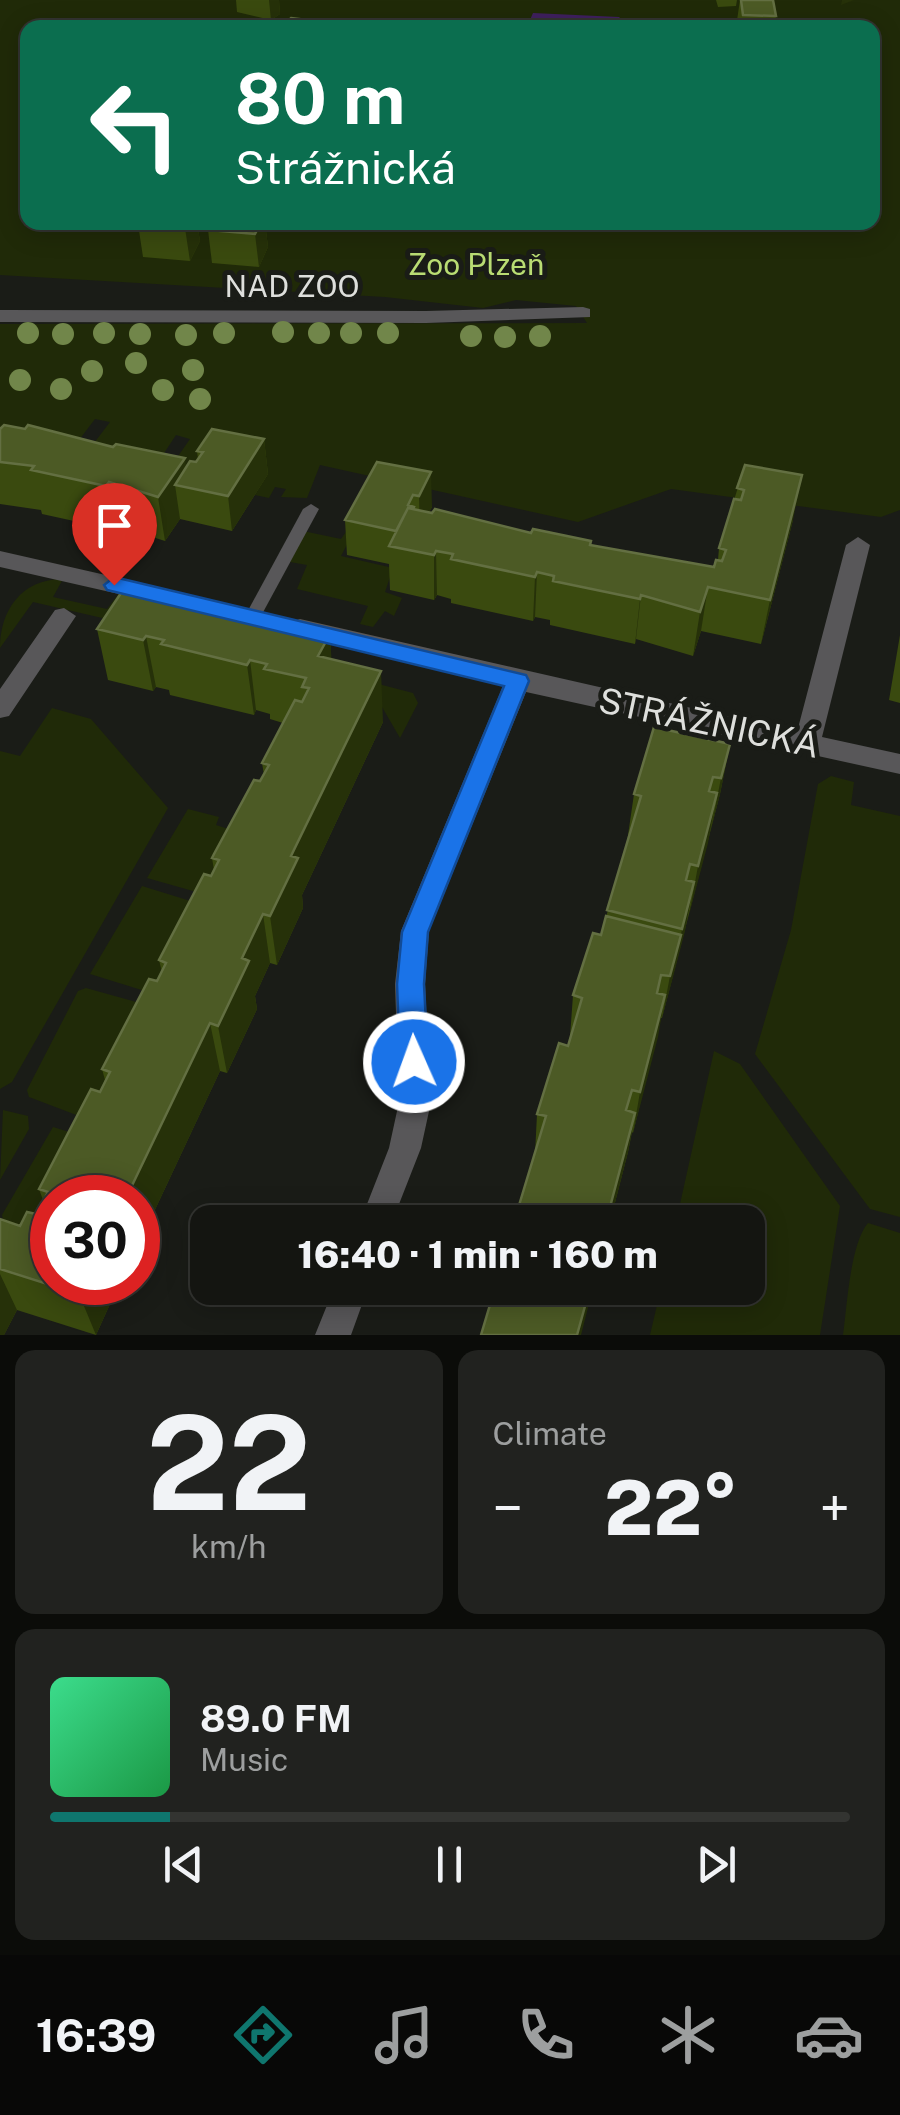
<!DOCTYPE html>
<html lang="en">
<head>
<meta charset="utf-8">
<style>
	:root { --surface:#141511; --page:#21221f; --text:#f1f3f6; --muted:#9d9f9f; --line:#333431; --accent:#0f766e }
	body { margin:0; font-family:"Public Sans",sans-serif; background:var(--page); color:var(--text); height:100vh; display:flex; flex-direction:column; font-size:38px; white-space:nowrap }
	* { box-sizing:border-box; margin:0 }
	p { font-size:32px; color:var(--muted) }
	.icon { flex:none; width:55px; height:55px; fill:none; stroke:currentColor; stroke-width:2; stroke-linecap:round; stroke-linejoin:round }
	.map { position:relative; height:1335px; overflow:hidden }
	.drawer { display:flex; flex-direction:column; gap:15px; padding:15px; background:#0b0c09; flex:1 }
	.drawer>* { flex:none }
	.banner { position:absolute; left:20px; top:20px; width:860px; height:210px; border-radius:20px; box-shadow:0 5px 25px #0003,0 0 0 2px var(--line); background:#0b6e4f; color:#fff; overflow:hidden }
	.speed { position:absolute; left:30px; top:1175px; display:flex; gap:20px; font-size:50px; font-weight:700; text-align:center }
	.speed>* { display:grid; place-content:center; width:130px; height:130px; border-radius:50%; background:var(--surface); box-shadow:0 5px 25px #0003,0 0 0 2px var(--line); line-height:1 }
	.speed .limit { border:15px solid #d22; background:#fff; color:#111 }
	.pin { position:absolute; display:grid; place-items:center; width:85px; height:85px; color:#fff; margin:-102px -42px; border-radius:50% 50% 50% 0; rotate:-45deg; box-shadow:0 0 10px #0007 }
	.pin .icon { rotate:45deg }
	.me { position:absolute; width:110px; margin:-55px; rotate:358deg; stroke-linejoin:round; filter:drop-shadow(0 0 8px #0008) }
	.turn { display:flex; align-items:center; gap:35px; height:210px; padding:0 50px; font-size:45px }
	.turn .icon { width:130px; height:130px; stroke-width:2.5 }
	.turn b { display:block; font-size:70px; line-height:85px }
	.big { font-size:75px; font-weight:800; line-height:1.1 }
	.drawer .card { flex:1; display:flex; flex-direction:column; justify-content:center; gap:15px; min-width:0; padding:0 35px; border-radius:20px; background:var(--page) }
	.drawer .dial { align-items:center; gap:0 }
	.dial b { font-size:130px; line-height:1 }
	.song { display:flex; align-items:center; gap:30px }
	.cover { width:120px; height:120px; border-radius:15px; background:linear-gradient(135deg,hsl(150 70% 55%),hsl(140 70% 35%)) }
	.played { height:10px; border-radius:5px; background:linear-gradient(90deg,var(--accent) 15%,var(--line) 15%) }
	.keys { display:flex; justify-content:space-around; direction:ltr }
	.heat { display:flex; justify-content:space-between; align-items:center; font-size:55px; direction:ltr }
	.drawer .tiles { flex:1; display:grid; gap:15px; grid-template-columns:1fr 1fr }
	.card:last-child { grid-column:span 2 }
	.trip { position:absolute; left:190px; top:1205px; width:575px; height:100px; border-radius:20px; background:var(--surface); box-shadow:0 5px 25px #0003,0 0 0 2px var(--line); font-weight:800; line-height:100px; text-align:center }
	.tab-bar { display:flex; height:160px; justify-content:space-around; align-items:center; background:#080807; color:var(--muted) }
	.tab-bar .icon { width:70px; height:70px }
	.tab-bar .active { color:var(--accent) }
	.tab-bar b { font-size:45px; color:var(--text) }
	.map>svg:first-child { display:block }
</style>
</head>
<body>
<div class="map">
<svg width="900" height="1335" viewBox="0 0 900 1335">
	<rect width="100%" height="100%" fill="#1a1c17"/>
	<path fill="#202a08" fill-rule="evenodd" d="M0,0H900V510L881,517L671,489L578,522L320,465L307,498L281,497L286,489L275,487L269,498L255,495L267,474L160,482L190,439L176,435L139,491L69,476L110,422L95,419L54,473L0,485V324L587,323L576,306L516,300L483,308L385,297L0,275ZM28,28H872V222H28Z
		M303,531L341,539L346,532L353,533L341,556L393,568L385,592L402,598L394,616L385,611L373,627L360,624L368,606L297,589L307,565L290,562Z
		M63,579L53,597L107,609L120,592L129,594L111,620L33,602L0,648C0,611 21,579 63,579Z
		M367,681L413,693L418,703L400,738Z
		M52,708L91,719L168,808L12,1082L0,1089V751L20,756Z
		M831,776L854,782L851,805L900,816V1217L870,1209L755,1054L791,930L818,784Z
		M188,809L219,817L216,825L250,836L200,893L147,878Z
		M142,886L213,908L175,990L148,992L90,974Z
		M86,988L165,1010L114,1109L79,1116L29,1097L27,1090L78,991Z
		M714,1051L740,1064L840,1206L820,1335H650L661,1288H748V1222H676Z
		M3,1110L28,1116L29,1129L0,1180Z
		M53,1127L98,1141L52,1198V1231L4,1226L2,1215Z
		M868,1223L900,1233V1335H843C847,1307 850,1244 868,1223Z"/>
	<path fill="#3f205e" d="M533,13L619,17L628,26L527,27Z"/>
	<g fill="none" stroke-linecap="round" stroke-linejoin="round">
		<path fill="#585759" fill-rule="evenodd" d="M311,504L319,509L261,616L253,622L247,620L245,616L303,509Z"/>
		<path fill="#585759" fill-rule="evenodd" d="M583,307L590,309V317L426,323L0,322V310L426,311Z
			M858,537L870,545L822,737L900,754V774L526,692L429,931L425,984L431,1102L421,1148L392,1222H360L389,1148L399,1102L395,984L401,931L503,686L291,634L288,628L291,622L300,619L797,732L846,545Z
			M0,551L154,586L166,594L154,602L0,567Z
			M64,608L76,616L9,716L0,718V689L55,610Z
			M334,1288H368L351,1335H315Z"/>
	</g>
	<g fill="#71864a">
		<circle cx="283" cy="332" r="11"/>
		<circle cx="28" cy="333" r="11"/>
		<circle cx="104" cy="333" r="11"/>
		<circle cx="224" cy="333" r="11"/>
		<circle cx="319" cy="333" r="11"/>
		<circle cx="351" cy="333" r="11"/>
		<circle cx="388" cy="333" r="11"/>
		<circle cx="63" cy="334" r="11"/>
		<circle cx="140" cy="334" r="11"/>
		<circle cx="186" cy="335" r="11"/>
		<circle cx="471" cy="336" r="11"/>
		<circle cx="540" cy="336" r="11"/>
		<circle cx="505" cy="337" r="11"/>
		<circle cx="136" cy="363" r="11"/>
		<circle cx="193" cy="370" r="11"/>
		<circle cx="92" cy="371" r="11"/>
		<circle cx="20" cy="380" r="11"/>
		<circle cx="61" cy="389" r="11"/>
		<circle cx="163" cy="390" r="11"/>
		<circle cx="200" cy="399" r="11"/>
	</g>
	<path fill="#3a4a0f" d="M236,0H279L280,14L271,20L237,12Z
		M716,0H737L736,6L718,7Z
		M740,0H773L776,16L774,28L736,27Z
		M197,222L200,241L190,261L143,257L138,224Z
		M265,222L268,247L259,267L212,263L208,230Z
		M0,429L186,467L196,462L198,459L197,451L264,439L268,474L232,531L180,519L165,541L118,526L115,530L42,514L41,510L0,504Z
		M377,462L432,507L429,512L591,545L714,567L718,560L719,548L745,465L793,520L761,644L701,631L693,656L636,639L635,644L550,625V620L535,617L533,621L451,603V599L437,595L434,600L390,590L389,564L347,555L345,520Z
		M150,593L211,602V607L312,625L313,630L330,634L331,659L383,722L302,895L303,908L277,965L270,963L255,996L257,1009L227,1073L220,1071L138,1246V1198L120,1282L96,1335L17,1310L4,1335H0V1219L20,1226L36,1214L43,1200L39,1189L100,1092L105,1080L102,1069L157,981L162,972L159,960L211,876L214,870L212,858L264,775L262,763L283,723L270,719V714L256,710L254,715L170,695L169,690L156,687L153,691L108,680L97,629Z
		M900,635V703L889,700Z
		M730,744L720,794L662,1018H661L633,1133L632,1132L628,1152L610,1222H514L535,1154L537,1114L568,1046L570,1037L573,995L601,935L627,842L634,794Z"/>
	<path fill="#263109" d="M269,0H279L280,14L271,20Z
		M842,0H854L841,5Z
		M188,222H197L200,241L190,261L185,228Z
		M261,222H265L268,247L259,267L255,234Z
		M264,439L268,474L232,531L228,496Z
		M185,458L189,488L175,485L180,519L165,541L158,497Z
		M431,472L432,507L420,531L419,496Z
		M802,475L793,520L761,644L770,600Z
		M109,482L118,526L115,530L106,486Z
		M436,551L437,595L434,600V555Z
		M537,572L535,617L533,621L535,577Z
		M708,587L701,631L693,656L700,612Z
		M641,595L636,639L635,644L640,599Z
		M330,634L333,685L318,656Z
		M146,636L156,687L153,691L143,640Z
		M250,660L256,710L254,715L247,665Z
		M381,671L383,722L302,895L303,908L277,965L270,916L291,856Z
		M730,744L720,794L711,829L721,778Z
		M717,793L708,843L689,915L698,866Z
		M694,882L685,931L673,977L682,929Z
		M263,914L270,963L255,996L257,1009L227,1073L218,1026L242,958Z
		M681,935L673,977L662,1018L670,976Z
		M665,995L658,1037L633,1133L640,1092Z
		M210,1023L220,1071L138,1246V1198H126Z
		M635,1113L628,1152L610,1222H606Z
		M0,1274L17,1310L4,1335H0Z
		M85,1282H120L96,1335L79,1294Z
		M590,1288H593L581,1335H577Z"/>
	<path fill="#4c5a25" stroke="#636f42" stroke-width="2.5" d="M741,0H773L776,16L743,15Z
		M291,18L322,22L315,28H281Z
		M138,222H188L185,228Z
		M211,222H261L255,234L208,230Z
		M4,425L25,429L28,425L113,447L116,444L185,458L158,497L109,482L106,486L31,470L34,466L0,462V429Z
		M212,429L264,439L228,496L175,485L190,461L196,462L203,452L197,451Z
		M377,462L431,472L419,496L413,495L408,505L414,507L413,509L408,508L396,531L345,520Z
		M745,465L802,475L770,600L708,587L700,612L641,595L640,599L553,581L554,576L537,572L535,577L451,559L453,554L436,551L434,555L389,546L408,508L432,513L435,509L531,533L533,529L591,541L590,545L714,567L716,560L722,561L726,550L719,548L734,499L741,500L744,490L737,488Z
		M125,587L150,593L152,588L211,602L208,606L312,625L310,629L330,634L318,656L381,671L291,856L298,858L270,916L263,914L242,958L249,961L218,1026L210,1023L126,1198H52V1282H85L79,1294L0,1269V1219L20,1226L27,1212L36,1214L48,1192L39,1189L91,1089L100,1092L110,1072L102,1069L149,979L157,981L166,963L159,960L204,874L211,876L219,860L212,858L214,854L254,780L260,781L269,765L262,763L295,700L302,702L309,688L302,687L306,678L264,669L267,664L250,660L247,665L161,644L164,640L146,636L143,640L97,629Z
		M654,727L730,744L721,778L713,777L709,791L717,793L698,866L690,864L686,880L694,882L682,929L607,910L641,796L634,794Z
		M606,916L681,935L670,976L661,975L657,993L665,995L640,1092L632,1090L626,1110L635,1113L606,1222H514L546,1116L537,1114L559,1043L568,1046L582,998L573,995L593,933L601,935Z
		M495,1288H590L577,1335H481Z"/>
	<path fill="#1a73e8" stroke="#114b97" stroke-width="2.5" d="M114,577L526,675L529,681L428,932L424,984L428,1062L424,1071L414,1075L404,1071L400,1062L397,984L402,932L504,686L107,590L104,585Z"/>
	<g text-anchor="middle" stroke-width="10" stroke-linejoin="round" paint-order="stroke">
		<g font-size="30" fill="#b9dc73" stroke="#1a1c17">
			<text x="476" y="275">Zoo Plzeň</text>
		</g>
		<g font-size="30" fill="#dedfdc" stroke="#1a1c17">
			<text x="292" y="297">NAD ZOO</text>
		</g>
		<g font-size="35" fill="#dedfdc" stroke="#1a1c17">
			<text transform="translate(709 723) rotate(12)" y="12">STRÁŽNICKÁ</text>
		</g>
	</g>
</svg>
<div class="speed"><div class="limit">30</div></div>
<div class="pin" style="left:114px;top:585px;background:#d93025"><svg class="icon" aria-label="arrive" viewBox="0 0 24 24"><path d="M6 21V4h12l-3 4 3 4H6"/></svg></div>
<svg class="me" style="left:414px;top:1062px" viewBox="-20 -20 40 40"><circle r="17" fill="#1a73e8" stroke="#fff" stroke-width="3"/><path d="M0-11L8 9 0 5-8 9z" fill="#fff"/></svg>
<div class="trip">16:40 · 1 min · 160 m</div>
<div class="banner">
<div class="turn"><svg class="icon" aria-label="left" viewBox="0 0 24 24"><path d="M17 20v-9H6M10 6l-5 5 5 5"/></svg><div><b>80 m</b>Strážnická</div></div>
</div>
</div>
<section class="drawer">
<div class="tiles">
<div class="card dial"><b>22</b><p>km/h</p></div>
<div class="card"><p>Climate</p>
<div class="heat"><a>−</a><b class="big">22°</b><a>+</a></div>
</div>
<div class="card">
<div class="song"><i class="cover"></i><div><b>89.0 FM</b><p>Music</p></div></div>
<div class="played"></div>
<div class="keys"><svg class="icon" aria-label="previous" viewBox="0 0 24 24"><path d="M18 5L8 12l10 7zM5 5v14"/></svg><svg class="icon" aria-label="pause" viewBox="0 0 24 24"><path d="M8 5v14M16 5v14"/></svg><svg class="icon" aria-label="next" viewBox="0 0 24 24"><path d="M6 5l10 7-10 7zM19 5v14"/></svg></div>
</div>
</div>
</section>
<nav class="tab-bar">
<b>16:39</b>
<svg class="icon active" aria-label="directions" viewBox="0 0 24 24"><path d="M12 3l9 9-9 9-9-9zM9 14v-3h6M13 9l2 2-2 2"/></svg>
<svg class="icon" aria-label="music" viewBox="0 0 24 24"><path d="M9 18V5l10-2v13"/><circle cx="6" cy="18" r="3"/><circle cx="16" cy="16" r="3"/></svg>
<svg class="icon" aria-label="phone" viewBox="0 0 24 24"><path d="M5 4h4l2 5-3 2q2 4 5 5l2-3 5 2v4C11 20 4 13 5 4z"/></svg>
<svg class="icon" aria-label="climate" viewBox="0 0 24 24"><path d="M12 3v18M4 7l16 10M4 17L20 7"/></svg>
<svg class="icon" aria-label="car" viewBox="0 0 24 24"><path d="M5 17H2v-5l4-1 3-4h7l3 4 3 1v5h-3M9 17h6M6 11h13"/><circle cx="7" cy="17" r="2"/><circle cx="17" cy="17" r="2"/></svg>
</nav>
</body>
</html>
